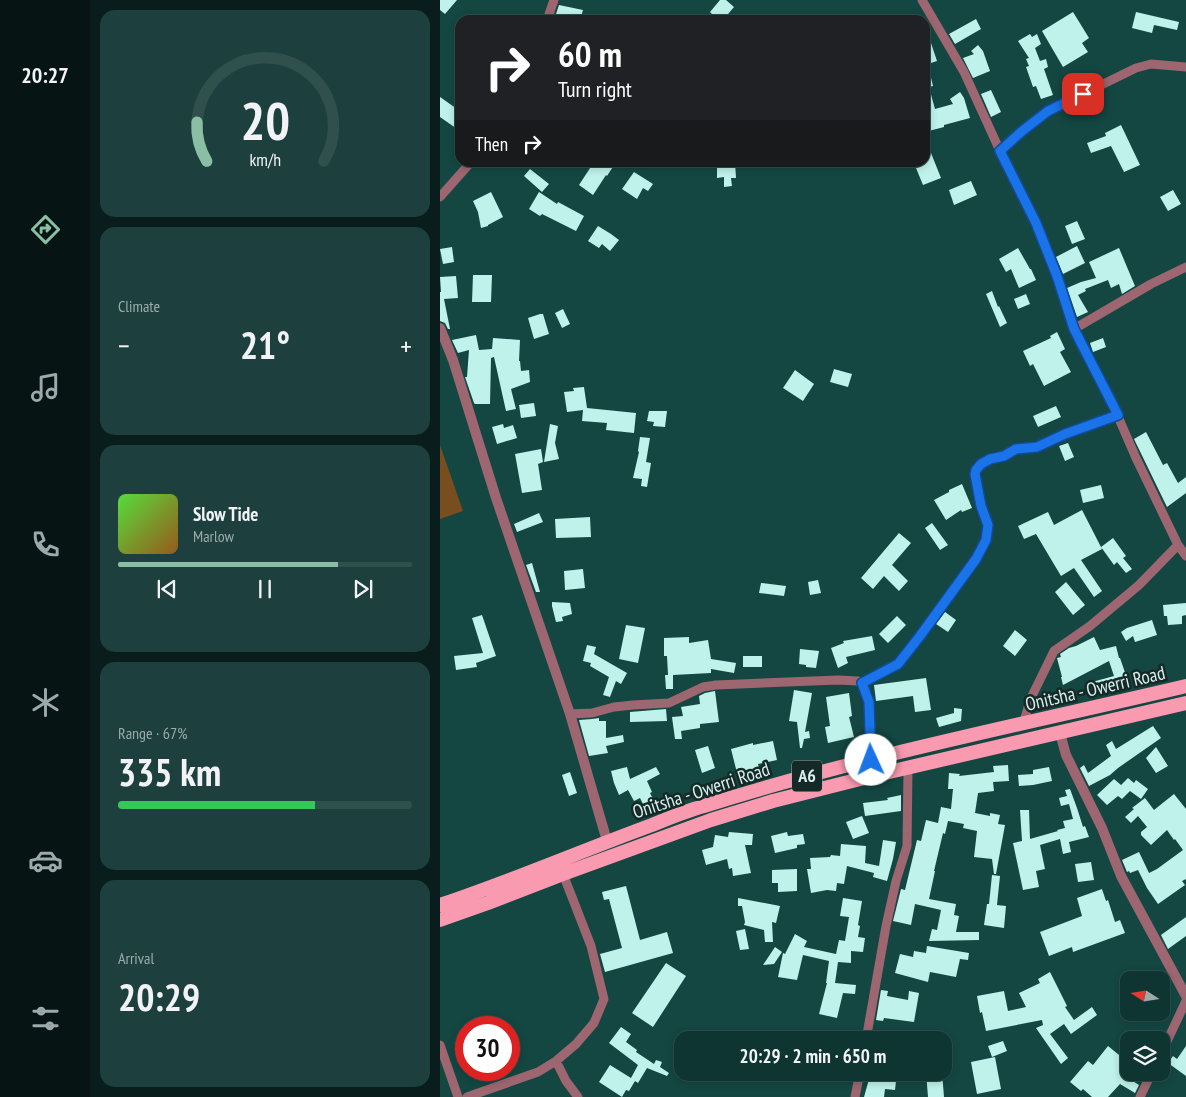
<!DOCTYPE html>
<html lang="en">
<head>
<meta charset="utf-8">
<style>
	:root { --surface:#0f3532; --page:#1d403e; --text:#f1f3f6; --muted:#9babac; --line:#2f504d; --accent:#8abfa5 }
	body { margin:0; font-family:"PT Sans Narrow",sans-serif; background:var(--page); color:var(--text); height:100vh; display:flex; flex-direction:column; font-size:19px; white-space:nowrap }
	* { box-sizing:border-box; margin:0 }
	p { font-size:16px; color:var(--muted) }
	.icon { flex:none; width:28px; height:28px; fill:none; stroke:currentColor; stroke-width:2; stroke-linecap:round; stroke-linejoin:round }
	.map { position:relative; flex:1; overflow:hidden }
	.sheet { display:flex; flex-direction:column; gap:10px; padding:10px; background:#081d1c; width:350px }
	.sheet>* { flex:none }
	.banner { position:absolute; left:15px; top:15px; width:475px; height:152px; border-radius:15px; box-shadow:0 2px 8px #0003,0 0 0 1px var(--line); background:#202124; color:#fff; overflow:hidden }
	.needle { width:32px; rotate:282deg }
	.controls { position:absolute; left:680px; top:971px; display:grid; gap:10px }
	.controls a { display:grid; place-items:center; width:50px; height:50px; border-radius:10px; background:var(--surface); box-shadow:0 2px 8px #0003,0 0 0 1px var(--line); font-size:25px }
	.speed { position:absolute; left:15px; top:1016px; display:flex; gap:10px; font-size:25px; font-weight:700; text-align:center }
	.speed>* { display:grid; place-content:center; width:65px; height:65px; border-radius:50%; background:var(--surface); box-shadow:0 2px 8px #0003,0 0 0 1px var(--line); line-height:1 }
	.speed .limit { border:8px solid #d22; background:#fff; color:#111 }
	.pin { position:absolute; display:grid; place-items:center; width:42px; height:42px; color:#fff; margin:-21px; border-radius:10px; box-shadow:0 2px 8px #0006 }
	.me { position:absolute; width:55px; margin:-28px; rotate:358deg; stroke-linejoin:round; filter:drop-shadow(0 0 4px #0008) }
	.turn { display:flex; align-items:center; gap:18px; height:105px; padding:0 20px; font-size:22px }
	.turn .icon { width:65px; height:65px; stroke-width:2.5 }
	.turn b { display:block; font-size:35px; line-height:42px }
	.then { display:flex; align-items:center; height:48px; padding:0 20px; background:#0003; gap:10px; font-size:19px }
	.big { font-size:38px; font-weight:700; line-height:1.1 }
	.sheet .card { flex:1; display:flex; flex-direction:column; justify-content:center; gap:8px; min-width:0; padding:0 18px; border-radius:15px; background:var(--page) }
	.sheet .dial { align-items:center; gap:0 }
	.dial svg { height:130px; overflow:visible; fill:none; stroke:var(--line); stroke-width:7; stroke-linecap:round; text-anchor:middle }
	.dial text { fill:var(--text); stroke:none }
	.song { display:flex; align-items:center; gap:15px }
	.cover { width:60px; height:60px; border-radius:8px; background:linear-gradient(135deg,hsl(110 70% 55%),hsl(30 70% 35%)) }
	.played { height:5px; border-radius:2px; background:linear-gradient(90deg,var(--accent) 75%,var(--line) 75%) }
	.keys { display:flex; justify-content:space-around; direction:ltr }
	.heat { display:flex; justify-content:space-between; align-items:center; font-size:28px; direction:ltr }
	.charge { height:8px; border-radius:4px; background:linear-gradient(90deg,#34c759 67%,var(--line) 0) }
	.trip { position:absolute; left:234px; top:1031px; width:278px; height:50px; border-radius:15px; background:var(--surface); box-shadow:0 2px 8px #0003,0 0 0 1px var(--line); font-weight:700; line-height:50px; text-align:center }
	main { display:flex; flex:1; min-height:0 }
	.tab-bar { display:flex; flex-direction:column; width:90px; justify-content:space-around; align-items:center; background:#061514; color:var(--muted) }
	.tab-bar .icon { width:35px; height:35px }
	.tab-bar .active { color:var(--accent) }
	.tab-bar b { font-size:22px; color:var(--text) }
	.map>svg:first-child { display:block }
</style>
</head>
<body>
<main>
<nav class="tab-bar">
<b>20:27</b>
<svg class="icon active" aria-label="directions" viewBox="0 0 24 24"><path d="M12 3l9 9-9 9-9-9zM9 14v-3h6M13 9l2 2-2 2"/></svg>
<svg class="icon" aria-label="music" viewBox="0 0 24 24"><path d="M9 18V5l10-2v13"/><circle cx="6" cy="18" r="3"/><circle cx="16" cy="16" r="3"/></svg>
<svg class="icon" aria-label="phone" viewBox="0 0 24 24"><path d="M5 4h4l2 5-3 2q2 4 5 5l2-3 5 2v4C11 20 4 13 5 4z"/></svg>
<svg class="icon" aria-label="climate" viewBox="0 0 24 24"><path d="M12 3v18M4 7l16 10M4 17L20 7"/></svg>
<svg class="icon" aria-label="car" viewBox="0 0 24 24"><path d="M5 17H2v-5l4-1 3-4h7l3 4 3 1v5h-3M9 17h6M6 11h13"/><circle cx="7" cy="17" r="2"/><circle cx="17" cy="17" r="2"/></svg>
<svg class="icon" aria-label="filters" viewBox="0 0 24 24"><path d="M4 7h16M4 17h16"/><circle cx="9" cy="7" r="2"/><circle cx="15" cy="17" r="2"/></svg>
</nav>
<section class="sheet">
<div class="card dial"><svg viewBox="0 0 100 80">
<path d="M14 69A42 42 0 1 1 86 69"/>
<path d="M14 69A42 42 0 0 1 8 45" stroke="#8abfa5"/>
<text x="50" y="56" font-size="32" font-weight="700">20</text>
<text x="50" y="72" font-size="11">km/h</text>
</svg></div>
<div class="card"><p>Climate</p>
<div class="heat"><a>−</a><b class="big">21°</b><a>+</a></div>
</div>
<div class="card">
<div class="song"><i class="cover"></i><div><b>Slow Tide</b><p>Marlow</p></div></div>
<div class="played"></div>
<div class="keys"><svg class="icon" aria-label="previous" viewBox="0 0 24 24"><path d="M18 5L8 12l10 7zM5 5v14"/></svg><svg class="icon" aria-label="pause" viewBox="0 0 24 24"><path d="M8 5v14M16 5v14"/></svg><svg class="icon" aria-label="next" viewBox="0 0 24 24"><path d="M6 5l10 7-10 7zM19 5v14"/></svg></div>
</div>
<div class="card"><p>Range · 67%</p><b class="big">335 km</b><div class="charge"></div></div>
<div class="card"><p>Arrival</p><b class="big">20:29</b></div>
</section>
<div class="map">
<svg width="746" height="1097" viewBox="0 0 746 1097">
	<rect width="100%" height="100%" fill="#144742"/>
	<path fill="#784e1f" d="M0,445L23,511L0,519Z"/>
	<path fill="#bef2ea" d="M0,0H17L5,14L0,10Z
		M280,0H286L294,7L283,20H270L273,15L270,12Z
		M119,5L143,10L140,20H114Z
		M633,12L649,38L642,43L648,52L623,67L602,31Z
		M696,12L739,22L737,30L714,25L712,33L692,28Z
		M536,19L541,29L515,44L509,34Z
		M590,34L592,37L597,34L601,44L595,48L600,61L606,59L608,67L604,69L613,95L601,99L596,86L593,87L586,67L589,66L586,59L589,58L578,41Z
		M491,43L497,61L485,65V45Z
		M538,45L543,51L550,71L533,78L523,58L534,54L531,51Z
		M485,65H488L493,86L489,87L495,109L513,104L510,99L520,92L524,98L530,118L504,125V127L485,132Z
		M551,90L561,112L551,117L541,94Z
		M0,97L20,111V131L0,117Z
		M681,125L700,165L684,172L671,146L651,153L647,143L666,136L665,133Z
		M485,138L501,178L483,185L476,168L485,164Z
		M154,162H176L167,176L166,175L153,195L139,185Z
		M277,162H295L296,178H291L292,186L284,187V177L277,178Z
		M90,169L109,184L102,192L84,176Z
		M194,172L213,184L208,191L203,188L197,199L182,189Z
		M531,181L537,195L514,205L509,190Z
		M733,190L741,204L728,211L720,197Z
		M51,192L63,217L48,225V226L41,228L38,212L33,201Z
		M99,192L117,204L118,202L144,216L136,231L102,214L100,216L89,209Z
		M637,221L645,239L632,244L625,226Z
		M158,226L171,234L179,240L170,251L162,244L159,248L148,241Z
		M637,246L645,263L623,274L616,257Z
		M12,247L14,262L3,264L0,249Z
		M578,248L590,269H591L596,280L579,288L571,269L566,272L559,259Z
		M679,248L695,286L682,294L679,284L671,288L668,280L645,289L646,291L638,295L648,312L637,317L627,288L641,282L656,278L649,262Z
		M33,275H52L51,302H32Z
		M16,276L18,298L4,299L10,329H8L5,323L0,321V292H1L0,277Z
		M552,291L558,307L559,306L567,323L560,327L546,294Z
		M586,294L590,304L578,309L574,299Z
		M123,309L130,324L122,328L115,313Z
		M100,314H103L109,334L94,339L88,318Z
		M617,332L625,349L620,352L631,372L604,386L593,364L590,366L583,351L611,338L610,336Z
		M36,335L39,350L52,349L53,338L80,340L79,361H80L81,371L89,370L90,382L71,389L76,409L66,411L54,357L51,358L50,404H35L34,403L25,377H27L29,350L18,353L12,340Z
		M663,338L666,347L653,352L650,343Z
		M394,369L412,374L408,387L390,382Z
		M355,370L374,384L363,401L343,388Z
		M144,387L147,408L196,413L194,433L166,430L167,423L142,421L143,410L127,412L124,392L134,391L133,388Z
		M94,403L96,416L81,418L79,405Z
		M616,406L621,417L598,427L593,416Z
		M209,411H227L225,427L213,426L214,422L207,421Z
		M63,424L64,428L73,425L77,438L57,444L52,427Z
		M110,424L118,426L115,443L119,459L104,462Z
		M706,432L723,465L727,463L738,483L746,477V493L727,507L694,439Z
		M200,437L210,438L206,462L211,463L207,487L201,486L202,479L193,478L199,452L198,451Z
		M628,443L634,457L625,461L619,446Z
		M101,449L103,462L98,464L102,490L82,493L75,454Z
		M522,484L532,508L522,512L521,510L506,520L494,500L509,492V490Z
		M661,485L664,498L643,503L640,490Z
		M642,510L662,549L641,560L662,591L654,597L634,568L621,576L596,534L584,539L578,526L608,512L614,525Z
		M99,513L103,522L77,532L74,524Z
		M150,517L151,537L116,538L115,519Z
		M492,523L508,545L500,550L485,528Z
		M459,533L471,543L452,565L468,581L459,591L444,576L433,589L421,578Z
		M673,538L686,556L683,558L692,569L686,573L677,562L674,565L661,547Z
		M92,563L100,592H96L86,565Z
		M143,569L145,588L125,590L124,571Z
		M378,580L381,593L370,595L368,582Z
		M626,582L645,605L633,615L615,592Z
		M321,583L346,586L344,596L319,593Z
		M112,602L130,603L132,614L122,617L123,621L116,622L112,606Z
		M746,603V615L742,616V624L728,625L727,616H724L723,605Z
		M505,612L516,620L508,632L496,624Z
		M42,615L56,656L36,663L37,667L16,670L14,656L43,653L32,618Z
		M457,616L466,625L448,643L439,634Z
		M712,620L717,635L695,642L693,636L686,641L681,632L687,628Z
		M186,625L205,628L198,663L179,659Z
		M575,630L587,640L575,656L563,646Z
		M432,636L435,650L406,657L408,663L398,668L391,648L404,643L403,641Z
		M249,637V643L268,640L271,659L296,663L294,673L271,669V673L233,675V689H226L225,675H228L227,656H224V638Z
		M654,637L660,650L676,646L679,658H680L689,684L678,688L677,687L655,693L652,682L674,676L669,661L623,685L621,677H622L617,658L621,657L620,654L629,648L636,646Z
		M147,645L156,647L154,654L187,673L181,684L176,681L170,697L163,695L169,677L150,666L151,663L143,661Z
		M360,649L379,651L376,668L366,667V665L359,664Z
		M303,656H322V667H303Z
		M486,678L491,710L475,712L473,696L436,701L434,685Z
		M354,690L372,693L365,732L369,731L370,738L364,739L362,748H360L357,722L349,721Z
		M275,691L279,722L260,724V728L241,731L242,739H235L232,717L243,716L241,707L260,704L259,696L265,693Z
		M409,693L412,716L409,717L414,737L388,743L385,727L390,726L386,697Z
		M514,708L522,709L521,721L499,727L496,718L514,713Z
		M226,709L227,721L190,722V712Z
		M159,718V721H166V738L183,735L184,742L166,746L168,753L149,756L139,720L152,719Z
		M713,726L721,738L678,768L670,775L649,786L640,768L644,765L648,773L671,756L666,745L672,741L676,749Z
		M333,741L337,760L318,764L319,768L297,773L291,749L313,743V745Z
		M268,746L275,768L262,773L255,750Z
		M716,747L728,766L716,773L706,758Z
		M568,765L569,781L553,782L554,791L538,793L535,813L550,816V813L560,815L558,824L565,825L556,874H554L552,859L534,857L537,831L523,828L524,824L508,821L505,834L503,833L494,871H495L489,899L516,904L514,915L519,916L516,932H539V940L489,941L492,929L497,930L501,910L475,904L471,925L453,921L461,889L465,890L477,840L481,841L486,820L498,823L501,807L511,809L513,789H508L509,773L520,774L519,776L554,772L553,766Z
		M187,767L190,779L216,767L220,774L207,781L212,792L210,793L215,803L205,808L200,798L194,801L188,790L179,795L174,783L171,771Z
		M609,767L612,781L593,785L579,786L578,775L593,774V770Z
		M130,772L137,793L129,796L122,775Z
		M688,778L694,783L696,780L708,789L701,799L690,791L682,799L678,796L667,805L657,795L674,779L681,785Z
		M630,789L637,808L643,827L645,826L649,837L629,842L631,852L623,854L620,839L600,845L605,869L596,871L599,887L583,890L573,843L582,841L580,810H589L590,839L618,831L617,830L625,828L623,821L633,819L629,804L621,806L619,798L627,796L625,790Z
		M734,794L746,809V879L742,881L745,885L718,904L707,888L698,870L690,873L689,871L687,872L682,860L699,852L709,873L717,869L743,850L735,839L734,840L727,830L711,845L701,835V832L707,827L698,816L691,823L685,817L694,809L692,808L705,798L714,810Z
		M461,795V811L425,816L423,803L448,800L447,798Z
		M422,816L429,833L413,839L406,822Z
		M289,832L313,834L312,845H305L311,873L293,876L292,868L289,869L287,859L266,865L262,850L273,847L275,835L288,837Z
		M347,832L348,836L363,834L365,844L357,845V848L335,853L331,836Z
		M443,840L456,842L453,859L447,881L433,877L434,873L407,866L404,884L397,883L396,891L387,890L371,893L367,869H371L370,858L390,857L391,855L400,856L401,844L426,846L425,863L439,866Z
		M651,862L654,880L638,882L635,864Z
		M357,869V891L338,892V883H332V870Z
		M552,875L560,876L557,905L566,906L564,928L544,925L547,904H549Z
		M186,886L200,940L227,932L233,953L165,972L160,954L182,948L169,899L164,900L162,892Z
		M662,889L666,901L668,900L675,922L680,920L685,933L633,952L632,947L609,956L600,932L642,916L637,898Z
		M298,898L340,906L336,923L332,922L333,942H325L324,930L304,925L305,922L302,906H298Z
		M403,898L422,901L418,925L420,926L418,937L425,938L423,952L411,951V963L398,962L395,983L416,985L415,994L403,993L397,1018L379,1014L387,983H386L389,961L363,955L357,980L338,977L343,953L345,954L355,934L367,941L364,947L396,954L399,940L405,941L409,917L400,916Z
		M746,917V936L728,949L721,935Z
		M305,929L309,949L300,950L296,931Z
		M487,946L529,953L528,960L520,959L516,977L490,972L488,982L455,973L460,954L473,957L474,951L486,953Z
		M335,947L342,952L334,964L323,965Z
		M226,963L246,976L213,1027L192,1013Z
		M610,972L627,1006L625,1007L634,1020L652,1007L657,1015L631,1034L624,1024L610,1034L628,1058L621,1064L596,1028L603,1025L602,1020L546,1031L542,1012L540,1013L537,996L564,991L568,1011L586,1007L579,993L600,983L598,979Z
		M441,990L448,991L447,996L468,1000L469,991L479,993L474,1022L444,1018L443,1021L436,1020Z
		M181,1027L191,1034L186,1042L197,1050L196,1052L214,1064L216,1060L222,1062L220,1067L229,1073L227,1076L207,1068L198,1083L195,1081L189,1091L186,1090L182,1097L159,1082L170,1065L191,1078L198,1065L169,1043Z
		M563,1041L567,1051L552,1057L548,1046Z
		M668,1046L689,1063V1072L685,1076L699,1085L695,1093L680,1084L668,1097H652L643,1089L641,1091L630,1082L648,1061L653,1065Z
		M746,1046V1076L728,1063L733,1056L737,1059Z
		M555,1057L561,1089L537,1094L531,1062Z
		M431,1072H448L447,1076H449L448,1081H456L455,1090L445,1089L444,1097H424Z
		M486,1072H502L504,1097H488Z"/>
	<g fill="none" stroke-linecap="round" stroke-linejoin="round">
		<path stroke="#9d6671" stroke-width="9" d="M482,0L524,72L560,151L596,223L617,276L634,329L676,412L696,458L738,545L746,556
			M107,20L114,0
			M560,151L581,132L608,111L696,68L711,64L746,67
			M0,197L31,162
			M634,329L711,284L746,267
			M422,683L429,702L431,760
			M130,714L152,713L174,707L193,705L229,703L263,687L276,685L398,680L418,681L422,683L458,664L480,636L536,559L546,540L548,525L541,505L535,474L536,470L541,464L550,459L564,456L576,449L597,447L625,435L678,415
			M583,724L591,698L614,651L650,626L699,585L738,545
			M426,1040L446,926L456,881L467,846L468,769
			M0,1045L18,1097
			M721,1054L746,1001
			M116,1061L126,1081L138,1097
			M27,1097L98,1072L116,1061L136,1044L154,1023L164,999L151,946L123,874
			M415,1097L420,1072
			M700,1097L712,1072"/>
		<path stroke="#9d6671" stroke-width="10" d="M0,328L13,360L56,498L130,714L167,841
			M620,733L626,755L662,828L681,876L746,996"/>
		<path stroke="#fa9ab0" stroke-width="14" d="M0,905C72,881 141,851 212,825C229,818 246,811 264,806C422,756 585,724 746,686
			M0,920L48,903L123,874L271,820L333,801L432,776L746,703"/>
	</g>
	<g fill="none" stroke-linecap="round" stroke-linejoin="round">
		<g stroke="#114b97" stroke-width="12">
			<path id="route" d="M431,760L429,702L422,683L458,664L480,636L536,559L546,540L548,525L541,506L535,474L536,470L541,464L550,459L564,456L576,449L597,447L625,434L678,415L634,329L617,276L596,223L560,151L581,132L608,111L643,94"/>
		</g>
		<use href="#route" stroke="#1a73e8" stroke-width="9"/>
	</g>
	<g text-anchor="middle" stroke-width="5" stroke-linejoin="round" paint-order="stroke">
		<rect fill="#152927" stroke="#9cb4b1" stroke-width="1" x="352" y="760.5" width="30" height="31" rx="4"/>
		<g font-size="18" font-weight="bold" fill="#d6efec">
			<text x="367" y="782">A6</text>
		</g>
		<g font-size="19" fill="#d6efec" stroke="#152927">
			<text transform="translate(655 688) rotate(-13)" y="7">Onitsha - Owerri Road</text>
			<text transform="translate(261 790) rotate(-18)" y="7">Onitsha - Owerri Road</text>
		</g>
	</g>
</svg>
<div class="controls">
<a><svg class="needle" viewBox="-14 -14 28 28"><path d="M0-13l5 13h-10z" fill="#e53935"/><path d="M0 13l5-13h-10z" fill="#9babac"/></svg></a>
<a><svg class="icon" aria-label="layers" viewBox="0 0 24 24"><path d="M12 4l9 5-9 5-9-5zM3 14l9 5 9-5"/></svg></a>
</div>
<div class="speed"><div class="limit">30</div></div>
<div class="pin" style="left:643px;top:94px;background:#d93025"><svg class="icon" aria-label="arrive" viewBox="0 0 24 24"><path d="M6 21V4h12l-3 4 3 4H6"/></svg></div>
<svg class="me" style="left:431px;top:760px" viewBox="-20 -20 40 40"><circle r="19" fill="#fff"/><path d="M0-13L10 11 0 6-10 11z" fill="#1a73e8"/></svg>
<div class="trip">20:29 · 2 min · 650 m</div>
<div class="banner">
<div class="turn"><svg class="icon" aria-label="right" viewBox="0 0 24 24"><path d="M7 20v-9h11M14 6l5 5-5 5"/></svg><div><b>60 m</b>Turn right</div></div>
<div class="then">Then<svg class="icon" aria-label="right" viewBox="0 0 24 24"><path d="M7 20v-9h11M14 6l5 5-5 5"/></svg></div>
</div>
</div>
</main>
</body>
</html>
